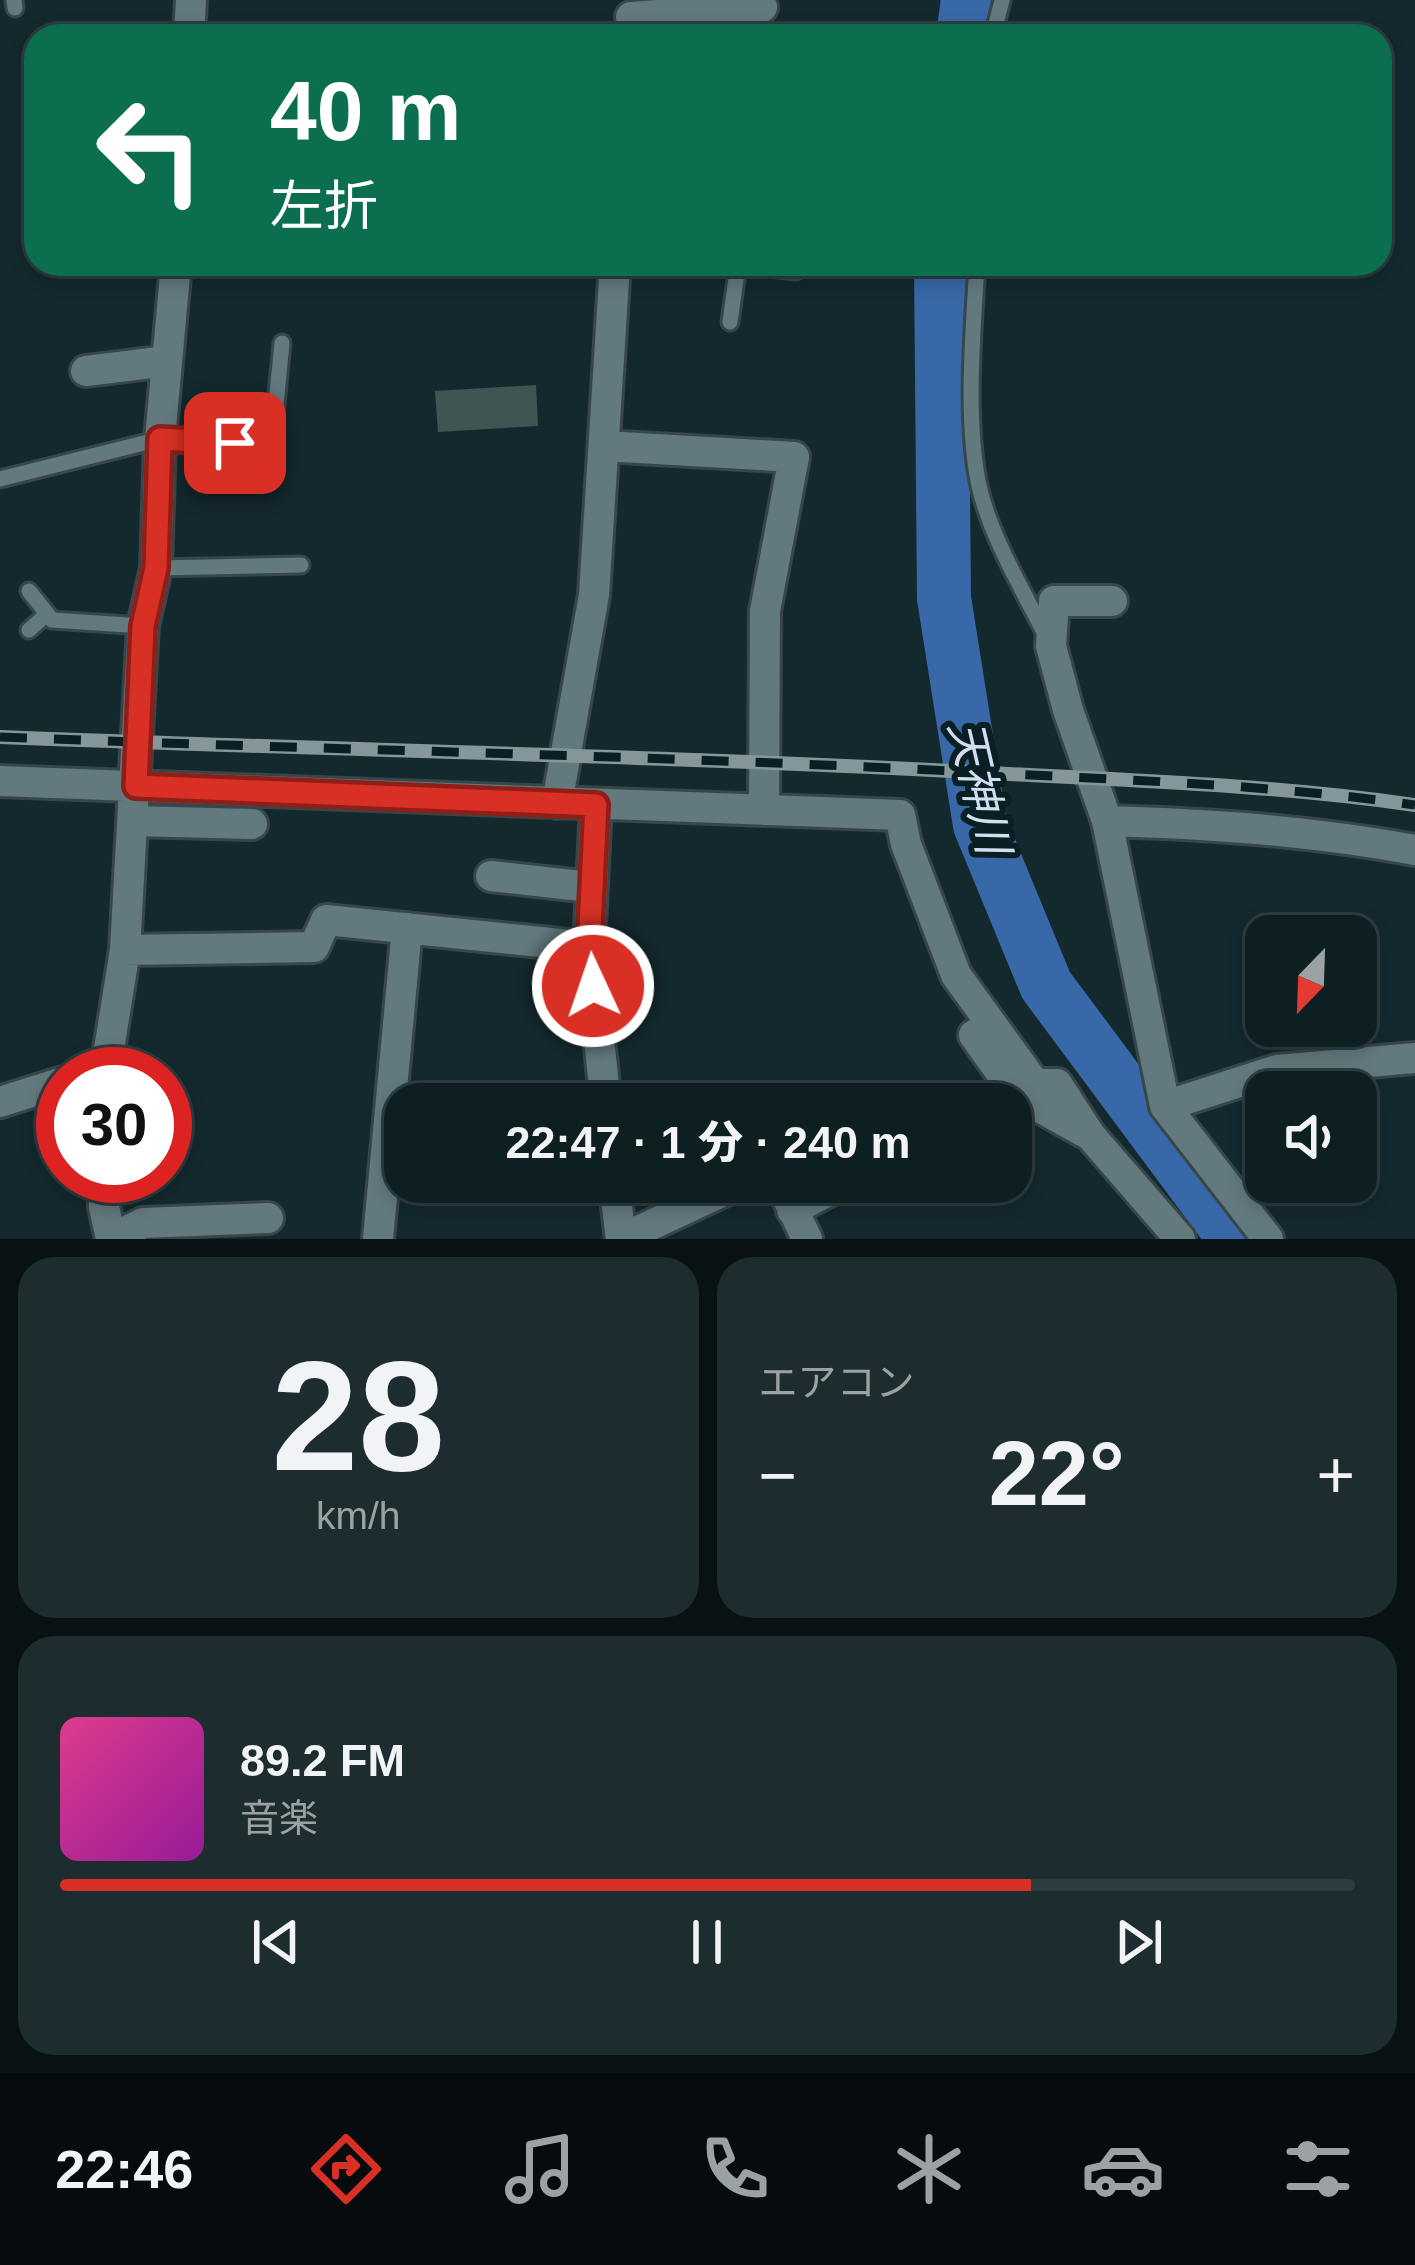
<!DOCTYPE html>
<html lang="ja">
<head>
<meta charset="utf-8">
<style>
	:root { --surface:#0e1f22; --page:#1c2c2f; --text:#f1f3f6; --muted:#9ba2a5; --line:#2e3d40; --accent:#d93025 }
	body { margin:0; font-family:Helvetica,"Noto Sans JP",sans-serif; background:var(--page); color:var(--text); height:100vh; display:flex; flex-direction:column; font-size:45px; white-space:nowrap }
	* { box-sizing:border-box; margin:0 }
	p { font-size:39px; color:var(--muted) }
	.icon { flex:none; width:66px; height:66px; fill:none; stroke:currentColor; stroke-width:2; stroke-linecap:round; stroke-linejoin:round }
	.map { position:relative; height:1239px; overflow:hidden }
	.side { display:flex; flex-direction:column; gap:18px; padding:18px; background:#081113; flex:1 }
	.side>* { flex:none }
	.hud { position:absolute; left:24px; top:24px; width:1368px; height:252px; border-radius:36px; box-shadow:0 6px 18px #0003,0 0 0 3px var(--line); background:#0b6e4f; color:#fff; overflow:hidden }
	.needle { width:78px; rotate:203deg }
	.controls { position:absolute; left:1245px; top:915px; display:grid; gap:24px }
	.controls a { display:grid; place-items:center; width:132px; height:132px; border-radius:24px; background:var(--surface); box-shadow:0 6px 18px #0003,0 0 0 3px var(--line); font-size:60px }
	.speed { position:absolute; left:36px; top:1047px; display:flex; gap:24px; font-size:60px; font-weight:700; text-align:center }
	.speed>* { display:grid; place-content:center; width:156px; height:156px; border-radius:50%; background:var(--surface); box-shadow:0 6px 18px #0003,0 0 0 3px var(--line); line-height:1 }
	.speed .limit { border:18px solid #d22; background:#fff; color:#111 }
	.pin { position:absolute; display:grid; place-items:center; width:102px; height:102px; color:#fff; margin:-51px; border-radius:24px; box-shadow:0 6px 18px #0006 }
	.me { position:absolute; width:132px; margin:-66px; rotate:357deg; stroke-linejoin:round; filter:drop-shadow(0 0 9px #0008) }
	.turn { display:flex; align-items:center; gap:42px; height:252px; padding:0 48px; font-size:54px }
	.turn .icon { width:156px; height:156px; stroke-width:2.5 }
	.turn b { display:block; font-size:84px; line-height:102px }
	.big { font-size:90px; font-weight:800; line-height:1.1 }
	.side .widget { flex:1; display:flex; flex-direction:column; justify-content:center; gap:18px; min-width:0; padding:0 42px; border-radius:36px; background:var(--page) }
	.side .dial { align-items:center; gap:0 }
	.dial b { font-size:156px; line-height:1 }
	.song { display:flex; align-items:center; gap:36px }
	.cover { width:144px; height:144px; border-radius:18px; background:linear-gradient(135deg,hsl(330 70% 55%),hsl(300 70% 35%)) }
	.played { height:12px; border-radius:6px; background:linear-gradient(90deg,var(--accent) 75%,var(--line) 75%) }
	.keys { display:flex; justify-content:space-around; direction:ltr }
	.heat { display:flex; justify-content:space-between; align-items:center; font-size:66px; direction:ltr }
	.side .tiles { flex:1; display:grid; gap:18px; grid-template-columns:1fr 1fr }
	.widget:last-child { grid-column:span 2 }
	.trip { position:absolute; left:384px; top:1083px; width:648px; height:120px; border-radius:36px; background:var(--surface); box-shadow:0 6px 18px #0003,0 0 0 3px var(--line); font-weight:800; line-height:120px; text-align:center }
	.menu { display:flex; height:192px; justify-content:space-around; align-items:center; background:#060c0e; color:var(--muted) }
	.menu .icon { width:84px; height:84px }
	.menu .current { color:var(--accent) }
	.menu b { font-size:54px; color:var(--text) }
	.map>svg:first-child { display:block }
</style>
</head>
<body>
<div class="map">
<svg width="1415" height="1239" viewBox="0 0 1415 1239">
	<rect width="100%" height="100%" fill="#13292d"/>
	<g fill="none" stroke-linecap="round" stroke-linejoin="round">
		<path stroke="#3868a7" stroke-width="54" d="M963,36L968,0
			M941,264L944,598L980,825L1046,985L1235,1239"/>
	</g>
	<path fill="#3e5552" d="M536,385L538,426L438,432L435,391Z"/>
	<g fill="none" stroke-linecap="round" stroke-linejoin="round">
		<g stroke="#364649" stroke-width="21">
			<path id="service" d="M14,0L15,8
				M993,36L1002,0
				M728,264L796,271
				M977,264C973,332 965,419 979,486C991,538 1023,590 1047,638
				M730,322L738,265
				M0,479L160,439L272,446L282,343
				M156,568L301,565
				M29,591L52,620L143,626
				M29,630L47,614"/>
		</g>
		<g stroke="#364649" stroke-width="36">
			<path id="minor" d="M631,17L762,7
				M189,36L191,0
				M86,371L167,361
				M604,446L794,457L765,611L764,810
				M1112,601H1054L1051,646L1068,710L1107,821L1165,1106
				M0,781L900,815L906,844L956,975L1035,1084H1057L1090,1135L1180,1239
				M557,803L594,595L615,264
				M134,821L252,824
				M1107,821C1212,824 1312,831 1415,850
				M491,876L590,887
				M589,947L606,1104
				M125,950L314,947L326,920L589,947L596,805
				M974,1035L1016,1094L1084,1132
				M105,1074L125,950L143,626L156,568L160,439L176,264
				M0,1102L63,1082
				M945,1104L1016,1094
				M104,1176V1207L111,1239
				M614,1182L621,1239
				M780,1182L807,1239
				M792,1210L846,1182
				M111,1239L143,1223L268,1218
				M378,1239L407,928
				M621,1239L743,1182
				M1268,1239L1165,1106L1277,1070L1415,1058"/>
		</g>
		<use href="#service" stroke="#62797e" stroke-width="15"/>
		<use href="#minor" stroke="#62797e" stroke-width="30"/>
		<g stroke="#869799" stroke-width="14">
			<path id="rail" d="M0,737C324,750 648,755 971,772C1120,780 1268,784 1415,805"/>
		</g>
		<use href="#rail" stroke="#0a1f23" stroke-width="9" stroke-dasharray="27" stroke-linecap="butt"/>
	</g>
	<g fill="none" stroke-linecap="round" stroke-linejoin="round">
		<g stroke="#8d1f18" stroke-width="30">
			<path id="route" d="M235,443L160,439L156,568L143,626L136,786L596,805L589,947L593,986"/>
		</g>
		<use href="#route" stroke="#d93025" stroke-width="21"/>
	</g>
	<g text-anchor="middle" stroke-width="12" stroke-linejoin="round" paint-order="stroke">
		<g font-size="45" font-style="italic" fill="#d1dff1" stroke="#0a1f23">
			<text transform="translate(980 787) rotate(77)" y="16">天神川</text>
		</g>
	</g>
</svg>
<div class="controls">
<a><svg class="needle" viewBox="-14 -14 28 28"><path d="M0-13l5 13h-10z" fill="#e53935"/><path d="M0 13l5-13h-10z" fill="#9ba2a5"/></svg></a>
<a><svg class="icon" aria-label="sound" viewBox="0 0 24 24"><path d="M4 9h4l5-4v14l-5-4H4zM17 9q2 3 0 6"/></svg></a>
</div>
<div class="speed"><div class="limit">30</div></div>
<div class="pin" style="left:235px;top:443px;background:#d93025"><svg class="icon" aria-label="arrive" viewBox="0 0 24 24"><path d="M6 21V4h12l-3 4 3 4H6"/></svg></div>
<svg class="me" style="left:593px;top:986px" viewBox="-20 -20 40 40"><circle r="17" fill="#d93025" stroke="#fff" stroke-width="3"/><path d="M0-11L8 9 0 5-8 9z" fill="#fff"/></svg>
<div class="trip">22:47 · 1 分 · 240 m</div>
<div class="hud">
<div class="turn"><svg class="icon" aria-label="left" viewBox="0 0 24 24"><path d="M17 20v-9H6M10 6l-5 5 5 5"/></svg><div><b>40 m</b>左折</div></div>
</div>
</div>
<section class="side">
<div class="tiles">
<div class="widget dial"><b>28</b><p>km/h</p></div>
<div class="widget"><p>エアコン</p>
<div class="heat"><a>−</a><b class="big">22°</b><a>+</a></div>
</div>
<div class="widget">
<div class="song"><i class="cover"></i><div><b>89.2 FM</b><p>音楽</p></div></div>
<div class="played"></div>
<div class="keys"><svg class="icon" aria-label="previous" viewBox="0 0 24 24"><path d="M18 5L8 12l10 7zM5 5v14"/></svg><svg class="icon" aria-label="pause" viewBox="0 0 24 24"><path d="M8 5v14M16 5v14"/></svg><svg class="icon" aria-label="next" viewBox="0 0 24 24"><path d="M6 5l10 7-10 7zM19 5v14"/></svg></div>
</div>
</div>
</section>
<nav class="menu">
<b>22:46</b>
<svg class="icon current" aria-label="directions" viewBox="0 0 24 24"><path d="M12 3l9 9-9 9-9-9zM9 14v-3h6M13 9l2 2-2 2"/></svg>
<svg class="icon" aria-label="music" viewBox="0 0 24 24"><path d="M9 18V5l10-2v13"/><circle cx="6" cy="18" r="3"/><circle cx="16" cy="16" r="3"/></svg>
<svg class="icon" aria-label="phone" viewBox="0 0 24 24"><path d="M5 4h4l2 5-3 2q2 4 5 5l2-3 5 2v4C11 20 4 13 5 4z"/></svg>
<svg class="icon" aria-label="climate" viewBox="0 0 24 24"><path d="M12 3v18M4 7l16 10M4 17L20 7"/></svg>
<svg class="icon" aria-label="car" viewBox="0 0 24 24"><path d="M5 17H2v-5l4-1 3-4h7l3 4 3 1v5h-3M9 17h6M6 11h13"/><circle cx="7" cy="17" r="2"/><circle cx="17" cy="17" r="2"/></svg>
<svg class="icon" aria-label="filters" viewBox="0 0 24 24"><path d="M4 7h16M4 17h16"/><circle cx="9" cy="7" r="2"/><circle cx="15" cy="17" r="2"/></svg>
</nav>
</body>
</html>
